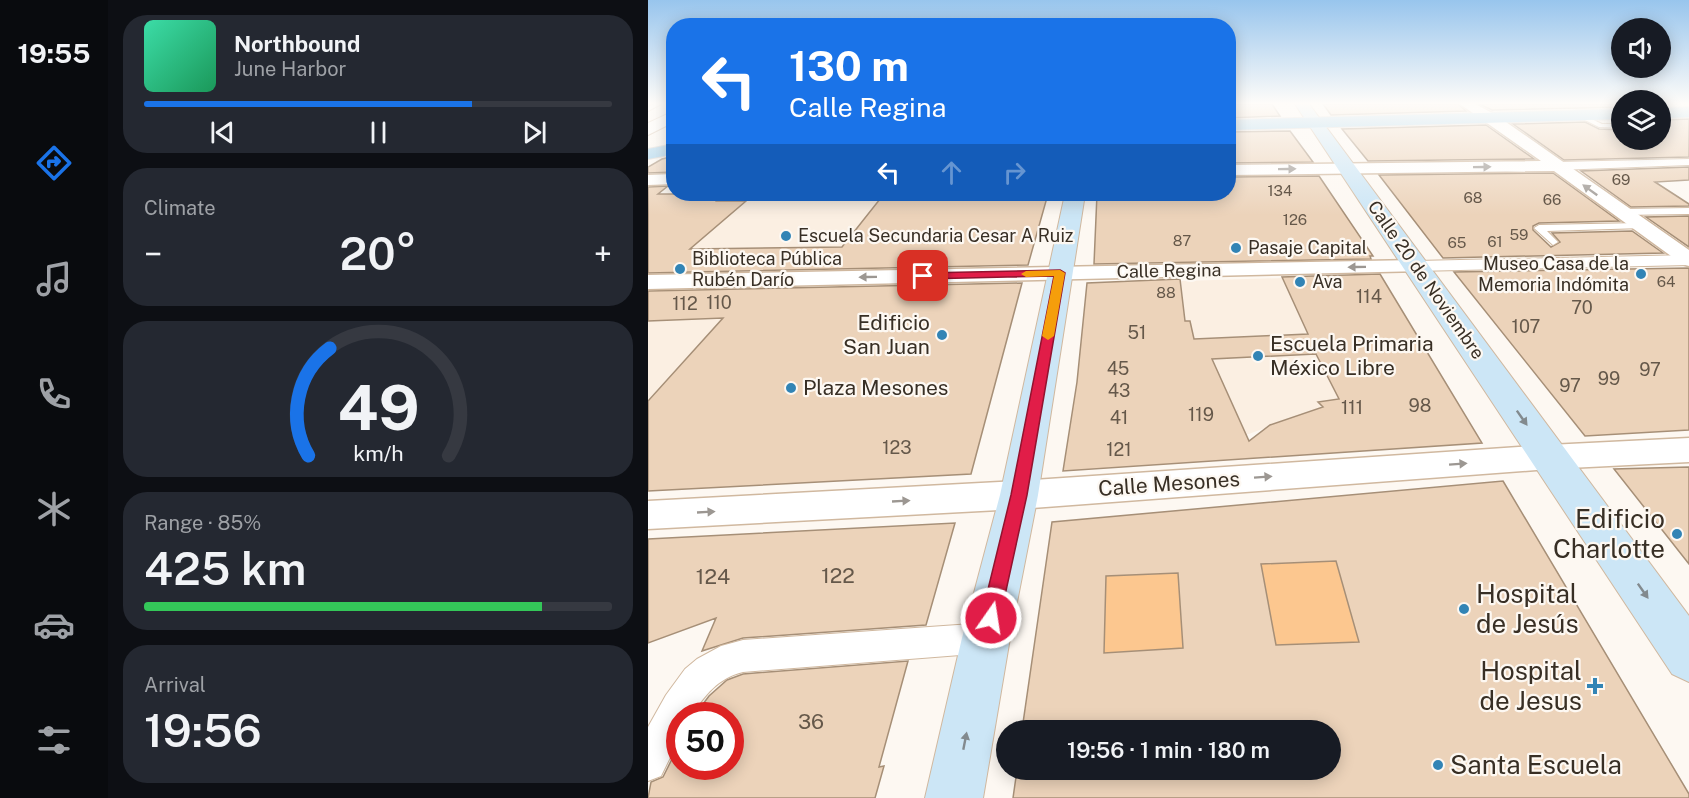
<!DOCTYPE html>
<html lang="en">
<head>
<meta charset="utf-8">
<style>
	:root { --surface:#171b24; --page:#242831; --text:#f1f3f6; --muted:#9ea1a6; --line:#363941; --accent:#1a73e8 }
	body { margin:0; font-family:"Public Sans",sans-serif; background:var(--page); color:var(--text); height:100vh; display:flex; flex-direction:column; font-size:22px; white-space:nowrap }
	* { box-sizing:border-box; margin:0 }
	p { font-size:20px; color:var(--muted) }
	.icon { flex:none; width:33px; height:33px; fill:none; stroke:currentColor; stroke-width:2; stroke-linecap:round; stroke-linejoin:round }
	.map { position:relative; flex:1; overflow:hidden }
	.side { display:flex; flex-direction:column; gap:15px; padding:15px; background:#0d0f14; width:540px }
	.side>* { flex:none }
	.guide { position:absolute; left:18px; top:18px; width:570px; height:183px; border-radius:24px; box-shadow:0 3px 15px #0003; background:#1a73e8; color:#fff; overflow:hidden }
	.buttons { position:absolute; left:963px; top:18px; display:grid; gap:12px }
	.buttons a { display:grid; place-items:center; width:60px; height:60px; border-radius:50%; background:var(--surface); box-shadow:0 3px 15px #0003; font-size:30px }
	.speed { position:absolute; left:18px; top:702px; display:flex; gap:12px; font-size:30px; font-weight:700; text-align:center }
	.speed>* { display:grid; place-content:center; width:78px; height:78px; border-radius:50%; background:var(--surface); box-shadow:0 3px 15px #0003; line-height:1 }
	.speed .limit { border:9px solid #d22; background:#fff; color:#111 }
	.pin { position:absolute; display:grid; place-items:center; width:51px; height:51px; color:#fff; margin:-26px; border-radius:12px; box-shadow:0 3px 9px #0006 }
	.me { position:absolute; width:66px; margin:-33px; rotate:13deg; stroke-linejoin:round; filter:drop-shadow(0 0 4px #0008) }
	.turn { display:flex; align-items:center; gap:21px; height:126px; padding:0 24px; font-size:27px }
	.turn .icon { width:78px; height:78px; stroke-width:2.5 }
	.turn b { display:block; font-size:42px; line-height:51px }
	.lanes { display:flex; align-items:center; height:57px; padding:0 24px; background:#0003; justify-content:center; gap:30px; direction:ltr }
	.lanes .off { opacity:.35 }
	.big { font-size:45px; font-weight:600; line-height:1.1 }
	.side .tile { flex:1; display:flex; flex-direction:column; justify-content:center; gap:9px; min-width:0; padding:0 21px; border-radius:24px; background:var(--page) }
	.side .dial { align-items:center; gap:0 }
	.dial svg { height:156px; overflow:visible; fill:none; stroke:var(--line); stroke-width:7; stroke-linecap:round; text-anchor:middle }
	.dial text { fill:var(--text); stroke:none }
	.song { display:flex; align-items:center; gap:18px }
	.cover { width:72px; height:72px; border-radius:9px; background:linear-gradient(135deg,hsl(160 70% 55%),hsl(150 70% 35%)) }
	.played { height:6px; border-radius:3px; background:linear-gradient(90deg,var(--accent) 70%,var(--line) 70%) }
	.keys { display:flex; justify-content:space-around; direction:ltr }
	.heat { display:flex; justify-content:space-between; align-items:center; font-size:33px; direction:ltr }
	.charge { height:9px; border-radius:4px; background:linear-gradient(90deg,#34c759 85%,var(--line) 0) }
	.trip { position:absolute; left:348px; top:720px; width:345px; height:60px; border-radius:30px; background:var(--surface); box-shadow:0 3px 15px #0003; font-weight:600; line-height:60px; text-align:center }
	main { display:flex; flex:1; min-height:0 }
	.menu { display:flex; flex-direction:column; width:108px; justify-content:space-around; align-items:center; background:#090b0e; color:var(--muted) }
	.menu .icon { width:42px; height:42px }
	.menu .current { color:var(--accent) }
	.menu b { font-size:27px; color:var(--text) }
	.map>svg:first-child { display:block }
</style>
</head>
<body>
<main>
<nav class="menu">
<b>19:55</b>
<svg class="icon current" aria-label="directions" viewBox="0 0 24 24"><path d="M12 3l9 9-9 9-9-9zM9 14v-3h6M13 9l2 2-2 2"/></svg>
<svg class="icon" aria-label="music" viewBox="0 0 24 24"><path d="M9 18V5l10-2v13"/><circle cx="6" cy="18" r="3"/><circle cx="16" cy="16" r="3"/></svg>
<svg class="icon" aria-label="phone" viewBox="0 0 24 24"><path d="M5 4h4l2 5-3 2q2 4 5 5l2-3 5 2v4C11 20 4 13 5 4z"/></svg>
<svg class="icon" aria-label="climate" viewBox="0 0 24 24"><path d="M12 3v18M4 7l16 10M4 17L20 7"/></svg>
<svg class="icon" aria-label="car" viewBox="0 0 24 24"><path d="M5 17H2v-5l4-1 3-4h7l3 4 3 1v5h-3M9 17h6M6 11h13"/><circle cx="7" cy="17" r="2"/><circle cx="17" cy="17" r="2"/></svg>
<svg class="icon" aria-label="filters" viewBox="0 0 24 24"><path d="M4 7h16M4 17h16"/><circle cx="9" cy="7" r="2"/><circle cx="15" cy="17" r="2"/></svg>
</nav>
<section class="side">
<div class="tile">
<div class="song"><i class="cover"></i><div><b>Northbound</b><p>June Harbor</p></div></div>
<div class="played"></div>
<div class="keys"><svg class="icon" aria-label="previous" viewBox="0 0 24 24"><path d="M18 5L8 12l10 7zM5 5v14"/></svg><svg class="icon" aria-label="pause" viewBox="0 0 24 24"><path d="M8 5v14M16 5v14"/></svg><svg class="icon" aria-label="next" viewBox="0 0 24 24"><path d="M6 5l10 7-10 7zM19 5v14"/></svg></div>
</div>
<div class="tile"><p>Climate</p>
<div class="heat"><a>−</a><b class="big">20°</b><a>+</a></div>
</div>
<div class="tile dial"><svg viewBox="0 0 100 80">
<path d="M14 69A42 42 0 1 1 86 69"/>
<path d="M14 69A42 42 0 0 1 25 14" stroke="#1a73e8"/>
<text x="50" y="56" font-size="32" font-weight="700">49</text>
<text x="50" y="72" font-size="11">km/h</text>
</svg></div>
<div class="tile"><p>Range · 85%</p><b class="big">425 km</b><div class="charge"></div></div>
<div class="tile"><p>Arrival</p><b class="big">19:56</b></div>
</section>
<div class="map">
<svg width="1041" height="798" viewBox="0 0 1041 798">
	<rect width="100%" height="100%" fill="#fdf8f2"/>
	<path fill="#fbefe2" d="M65,194H290L243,269L0,274V210L59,199Z
		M635,278L691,399L671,402L681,415L652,426L644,418L598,435L552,373L542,321H537L533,281Z
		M75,318L1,400L0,434V320Z"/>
	<path fill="#fcc78f" d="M688,561L711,642L628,645L613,564Z
		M530,573L535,648L456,653L458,576Z"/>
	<path fill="#ecd3ba" stroke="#a68f77" stroke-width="1.5" fill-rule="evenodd" d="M580,104H624L632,116L580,118Z
		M675,104H810L818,111L683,115Z
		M831,104H974V107L844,110Z
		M1041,119V157L916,160L865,124L937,122L951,129L974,130V140H1012V129L1021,124L1016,120Z
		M838,125L886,159L720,161L694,129Z
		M642,131L665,162L580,163V132Z
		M26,156V172L0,173V167L14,159Z
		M1041,167V180L1007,182L1041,204V206L983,207L933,171Z
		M905,173L971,221L891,223L885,226V230L903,247L912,242L904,233L984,231L1015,253L795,258L731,175Z
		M671,176L725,256H722L723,259L446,264L449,194H474V198L526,196L525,194H580V177Z
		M20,186L10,194H65L59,199L73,198L69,201H98L42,249L194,247L232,199L288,198L290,194H400L380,265L0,273V187Z
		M1041,216V247L998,217Z
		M1041,268V430L937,436L806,272Z
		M732,274L834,443L415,471L429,382L439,283L532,279L537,321H542L546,339L660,334L634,277ZM668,354L691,399L670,402L675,407L622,425L601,441L564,359Z
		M374,283L323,474L0,491V401L75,318L0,321V291Z
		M1041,467V564L966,469Z
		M855,481L1041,794V798H365L369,770H682V730H374L404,522ZM688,561L711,642L628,645L613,564ZM530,573L535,648L456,653L458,576Z
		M307,523L278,625L95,638L54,651L68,618L0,643V539Z
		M260,661L231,767L236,766L227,798H0L3,782L15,777L32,743V766H82V716H46L61,696L79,680L95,674Z"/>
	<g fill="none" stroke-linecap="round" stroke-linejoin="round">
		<g stroke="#d0b89f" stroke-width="2">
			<path id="service" d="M6,104H13L0,111V107Z
				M931,113L954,124H974V128L951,127L929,116Z
				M1012,121L1018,123L1019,124L1012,127Z
				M1041,208V214L974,215L970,212L974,209Z
				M992,223L995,224V228L899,231L910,242L905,245L886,228L891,225Z"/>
		</g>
		<g stroke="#d0b89f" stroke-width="2">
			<path id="pedestrian" d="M1041,159V165L910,170L904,166L910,162Z
				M1041,255V265L768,271L760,266L768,261Z
				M338,623L349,627L353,638L349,649L338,653L95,672C70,678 57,695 43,716H32V737L13,776L0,781V727L18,695L37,669L49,659L73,646L95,640Z"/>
		</g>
		<g stroke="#d0b89f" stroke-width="3">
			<path id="minor" d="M812,104H827L848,115L1041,250V266L1034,264L906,171L580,175V165L893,161Z
				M26,174V184L0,185V175Z
				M768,260L776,261L779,266L776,271L0,289V275Z
				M1041,438V462L901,469L371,509L0,529V501L371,481L901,445Z"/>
		</g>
		<g stroke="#d0b89f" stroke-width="2">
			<path id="tertiary" d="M26,111V122L0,135V123Z"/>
		</g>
		<g stroke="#d0b89f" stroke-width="2">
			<path id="secondary" d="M647,104H661L1041,616V682L1024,674Z
				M417,194H437L390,495L362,638L335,798H277L314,638L352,495Z"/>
		</g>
		<g stroke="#d7d5d3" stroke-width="2">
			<path id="primary" d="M1041,107V117L1012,118V108Z
				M974,109V119L580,130V120Z
				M26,144V154L0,159V149Z"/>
		</g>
		<use href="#service" fill="#fff" fill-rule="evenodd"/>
		<use href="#pedestrian" fill="#fff" fill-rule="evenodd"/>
		<use href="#minor" fill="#fff" fill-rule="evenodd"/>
		<use href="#tertiary" fill="#fff" fill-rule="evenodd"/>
		<use href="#secondary" fill="#cce6f6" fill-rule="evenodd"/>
		<use href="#primary" fill="#99cdec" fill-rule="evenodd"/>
	</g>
	<defs><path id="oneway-solid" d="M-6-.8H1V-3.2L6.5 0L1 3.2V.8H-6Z" transform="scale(1.5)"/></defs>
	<g fill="#9c9792">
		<use href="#oneway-solid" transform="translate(834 167) rotate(-1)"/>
		<use href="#oneway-solid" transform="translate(639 169) rotate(-1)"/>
		<use href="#oneway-solid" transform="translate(942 190) rotate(-144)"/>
		<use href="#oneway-solid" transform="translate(709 267) rotate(179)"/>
		<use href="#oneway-solid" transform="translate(220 277) rotate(179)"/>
		<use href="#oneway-solid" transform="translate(810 464) rotate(-4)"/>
		<use href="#oneway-solid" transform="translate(615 477) rotate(-4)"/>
		<use href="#oneway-solid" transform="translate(253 501) rotate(-3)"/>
		<use href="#oneway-solid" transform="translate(58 512) rotate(-3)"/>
	</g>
	<g fill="#828a8e">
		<use href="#oneway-solid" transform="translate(874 418) rotate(55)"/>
		<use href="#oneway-solid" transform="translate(995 591) rotate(55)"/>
		<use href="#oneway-solid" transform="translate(317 741) rotate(-79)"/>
	</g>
	<linearGradient id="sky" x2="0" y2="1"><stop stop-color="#98c5ed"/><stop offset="0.48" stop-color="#fefcf9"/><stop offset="1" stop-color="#fefcf9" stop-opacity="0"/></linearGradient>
	<rect width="1041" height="215" fill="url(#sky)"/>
	<path fill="#e11d48" stroke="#92132f" stroke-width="1.5" d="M412,270L417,273L379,495L352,618L350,624L343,627L336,624L333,618L363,495L406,276L275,279L269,276L275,273Z"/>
	<path fill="#f59e0b" d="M412,270L417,273L406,336L400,340L394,336L406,276L378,277L373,274L378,271Z"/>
	<g fill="#3284b5" stroke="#fdf8f2" stroke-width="2">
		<circle cx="138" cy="236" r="6"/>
		<circle cx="588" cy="248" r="6"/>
		<circle cx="32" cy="269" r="6"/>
		<circle cx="993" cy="274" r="6"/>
		<circle cx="652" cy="282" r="6"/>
		<circle cx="294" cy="335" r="6"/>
		<circle cx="610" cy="356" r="6"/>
		<circle cx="143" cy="388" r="6"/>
		<circle cx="1029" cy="534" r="6"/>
		<circle cx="816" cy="609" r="6"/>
		<path d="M944 677h6v6h6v6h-6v6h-6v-6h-6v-6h6z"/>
		<circle cx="790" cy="765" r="6"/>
	</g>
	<g text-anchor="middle" stroke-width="4.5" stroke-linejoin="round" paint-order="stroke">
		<g font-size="15" fill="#65584a">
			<text x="973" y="185">69</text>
			<text x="632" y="196">134</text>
			<text x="825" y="203">68</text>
			<text x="904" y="205">66</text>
			<text x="647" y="225">126</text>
			<text x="871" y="240">59</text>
			<text x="534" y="246">87</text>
			<text x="847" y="247">61</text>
			<text x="809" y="248">65</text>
			<text x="1018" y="287">64</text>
			<text x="518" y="298">88</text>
		</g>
		<g font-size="18" fill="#382f25" stroke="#fdf8f2" text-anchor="start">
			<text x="150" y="242">Escuela Secundaria Cesar A Ruiz</text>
			<text x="600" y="254">Pasaje Capital</text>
			<text x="44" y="265">Biblioteca Pública<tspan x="44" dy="21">Rubén Darío</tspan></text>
			<text x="981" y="270" text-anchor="end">Museo Casa de la<tspan x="981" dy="21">Memoria Indómita</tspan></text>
			<text x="664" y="288">Ava</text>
		</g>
		<g font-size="18" fill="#382f25" stroke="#fdf8f2">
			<text transform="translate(521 271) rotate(-1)" y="6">Calle Regina</text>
			<text transform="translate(778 280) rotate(55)" y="6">Calle 20 de Noviembre</text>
		</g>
		<g font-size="18" fill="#65584a">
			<text x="721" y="303">114</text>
			<text x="71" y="309">110</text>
			<text x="37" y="310">112</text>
			<text x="934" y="314">70</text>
			<text x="878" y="333">107</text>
			<text x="489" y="339">51</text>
			<text x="470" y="375">45</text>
			<text x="1002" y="376">97</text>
			<text x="961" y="385">99</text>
			<text x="922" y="392">97</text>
			<text x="471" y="397">43</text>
			<text x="772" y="412">98</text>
			<text x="704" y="414">111</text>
			<text x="553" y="421">119</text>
			<text x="471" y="424">41</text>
			<text x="249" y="454">123</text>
			<text x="471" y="456">121</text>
		</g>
		<g font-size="21" fill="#382f25" stroke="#fdf8f2" text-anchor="start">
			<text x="282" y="330" text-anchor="end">Edificio<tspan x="282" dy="24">San Juan</tspan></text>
			<text x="622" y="351">Escuela Primaria<tspan x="622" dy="24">México Libre</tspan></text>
			<text x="155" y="395">Plaza Mesones</text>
		</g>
		<g font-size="21" fill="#382f25" stroke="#fdf8f2">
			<text transform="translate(521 484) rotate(-4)" y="7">Calle Mesones</text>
		</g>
		<g font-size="21" fill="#65584a">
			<text x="190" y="583">122</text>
			<text x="65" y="584">124</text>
			<text x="163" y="729">36</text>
		</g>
		<g font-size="26" fill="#382f25" stroke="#fdf8f2" text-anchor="end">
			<text x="1017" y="528">Edificio<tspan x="1017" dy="30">Charlotte</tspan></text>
			<text x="828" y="603" text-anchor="start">Hospital<tspan x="828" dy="30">de Jesús</tspan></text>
			<text x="934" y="680">Hospital<tspan x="934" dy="30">de Jesus</tspan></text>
			<text x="802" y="774" text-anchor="start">Santa Escuela</text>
		</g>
	</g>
</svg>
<div class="buttons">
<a><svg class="icon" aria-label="sound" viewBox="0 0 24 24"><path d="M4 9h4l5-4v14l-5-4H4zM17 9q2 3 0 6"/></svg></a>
<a><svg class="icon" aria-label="layers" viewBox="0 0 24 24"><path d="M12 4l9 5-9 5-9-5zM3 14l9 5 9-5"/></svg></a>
</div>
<div class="speed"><div class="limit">50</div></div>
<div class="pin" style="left:275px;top:276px;background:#d93025"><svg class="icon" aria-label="arrive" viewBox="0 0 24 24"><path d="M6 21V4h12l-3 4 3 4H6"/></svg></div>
<svg class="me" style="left:343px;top:618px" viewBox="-20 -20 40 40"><circle r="17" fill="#e11d48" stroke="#fff" stroke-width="3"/><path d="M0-11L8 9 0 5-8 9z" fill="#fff"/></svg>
<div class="trip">19:56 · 1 min · 180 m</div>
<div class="guide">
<div class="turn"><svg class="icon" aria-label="left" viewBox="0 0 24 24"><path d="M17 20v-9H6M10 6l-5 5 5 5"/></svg><div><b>130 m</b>Calle Regina</div></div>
<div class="lanes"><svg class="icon" aria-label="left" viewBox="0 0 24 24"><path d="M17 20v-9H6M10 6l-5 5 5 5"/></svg><svg class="icon off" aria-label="ahead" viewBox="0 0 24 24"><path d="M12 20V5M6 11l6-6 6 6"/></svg><svg class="icon off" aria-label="right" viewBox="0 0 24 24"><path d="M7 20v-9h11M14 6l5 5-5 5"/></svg></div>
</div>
</div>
</main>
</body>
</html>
